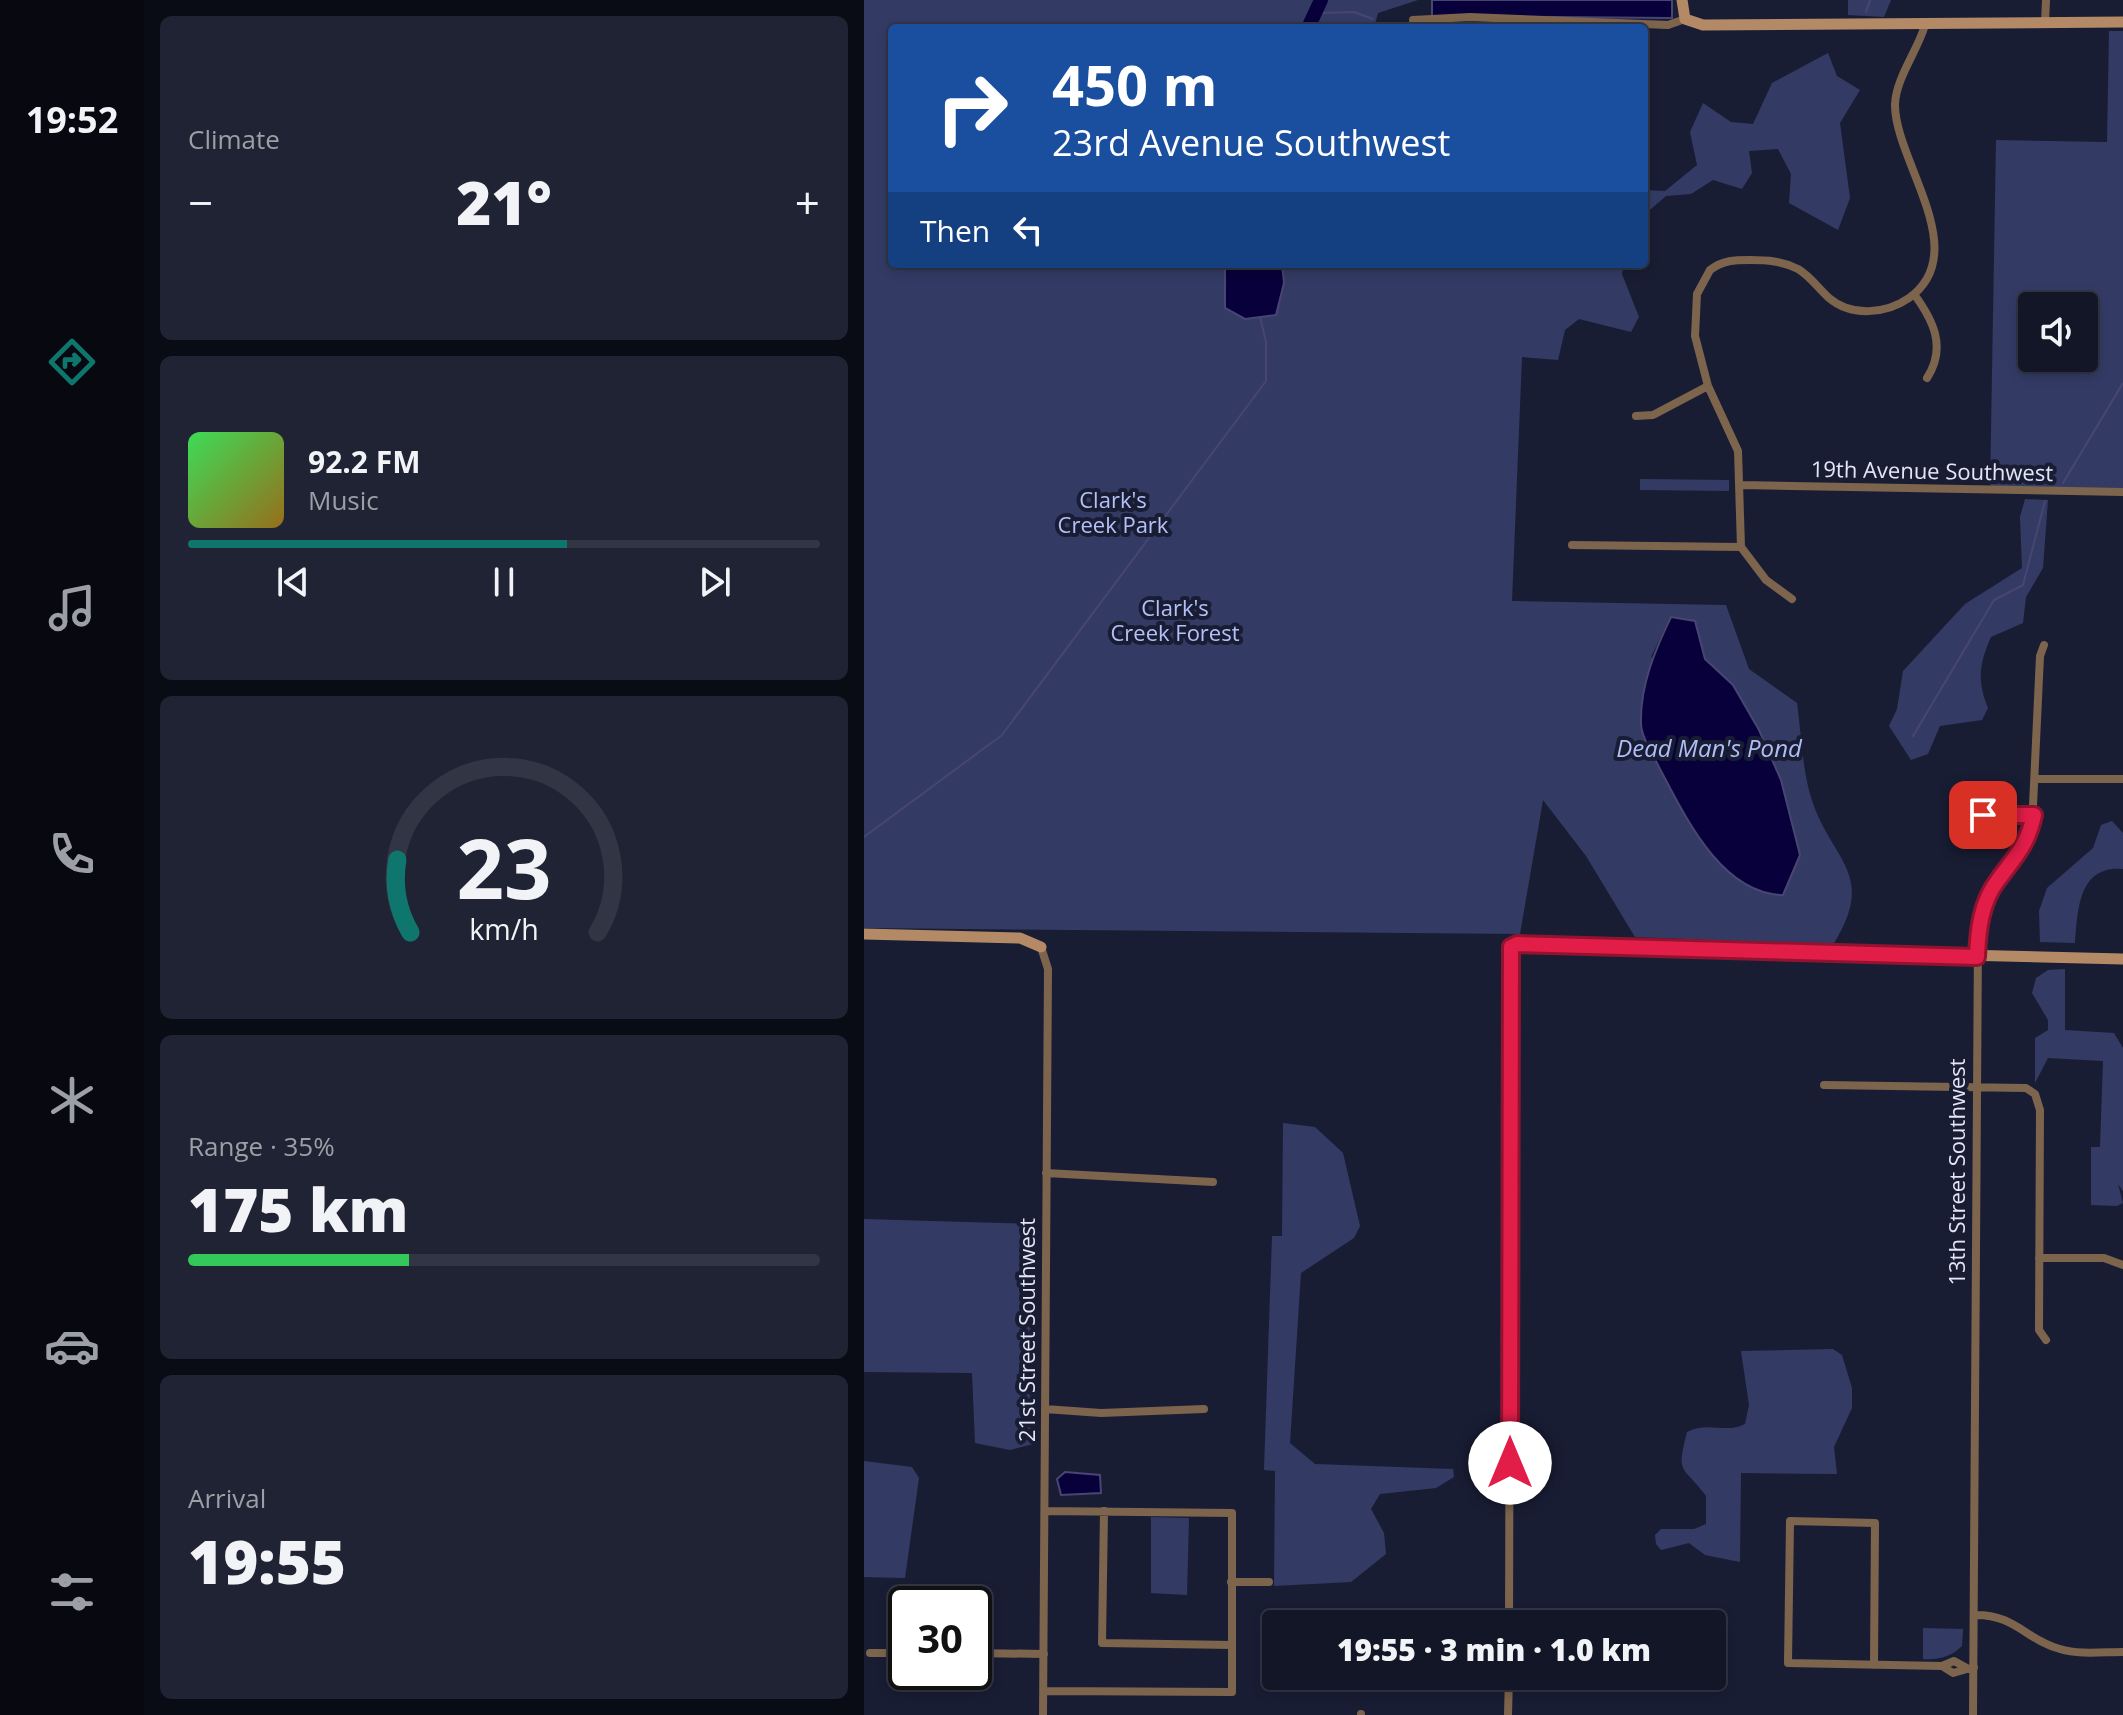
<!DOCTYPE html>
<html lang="en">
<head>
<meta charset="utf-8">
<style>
	:root { --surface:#131627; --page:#202333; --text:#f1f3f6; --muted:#9d9fa7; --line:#323544; --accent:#0f766e }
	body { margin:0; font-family:"Open Sans",sans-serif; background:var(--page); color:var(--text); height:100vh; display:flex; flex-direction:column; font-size:30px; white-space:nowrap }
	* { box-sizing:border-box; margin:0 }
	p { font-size:26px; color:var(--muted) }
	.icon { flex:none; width:44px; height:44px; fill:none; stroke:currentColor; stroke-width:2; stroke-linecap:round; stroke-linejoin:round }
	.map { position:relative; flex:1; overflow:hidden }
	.details { display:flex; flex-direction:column; gap:16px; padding:16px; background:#0a0c15; width:720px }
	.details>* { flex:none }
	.top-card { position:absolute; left:24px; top:24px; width:760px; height:244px; border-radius:8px; box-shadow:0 4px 12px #0003,0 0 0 2px var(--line); background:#1a4fa0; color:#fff; overflow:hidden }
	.buttons { position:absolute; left:1154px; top:292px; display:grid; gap:16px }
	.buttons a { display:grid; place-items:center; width:80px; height:80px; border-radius:8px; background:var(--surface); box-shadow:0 4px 12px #0003,0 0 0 2px var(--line); font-size:40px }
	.speed { position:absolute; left:24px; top:1586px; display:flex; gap:16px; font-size:40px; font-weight:700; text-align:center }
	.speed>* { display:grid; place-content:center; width:104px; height:104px; border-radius:50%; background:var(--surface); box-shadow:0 4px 12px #0003,0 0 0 2px var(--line); line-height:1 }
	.speed .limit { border:4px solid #111; border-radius:12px; background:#fff; color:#111 }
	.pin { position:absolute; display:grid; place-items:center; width:68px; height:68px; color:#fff; margin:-34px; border-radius:16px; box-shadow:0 4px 12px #0006 }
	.me { position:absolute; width:88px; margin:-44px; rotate:0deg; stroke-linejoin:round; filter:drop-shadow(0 0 6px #0008) }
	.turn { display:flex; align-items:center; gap:28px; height:168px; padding:0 32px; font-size:36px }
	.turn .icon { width:104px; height:104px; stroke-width:2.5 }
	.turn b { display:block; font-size:56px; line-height:68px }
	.then { display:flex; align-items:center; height:76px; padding:0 32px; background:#0003; gap:16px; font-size:30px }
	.big { font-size:60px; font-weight:800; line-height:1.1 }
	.details .widget { flex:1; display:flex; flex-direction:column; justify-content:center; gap:12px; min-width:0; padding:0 28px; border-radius:12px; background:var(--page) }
	.details .dial { align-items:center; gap:0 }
	.dial svg { height:208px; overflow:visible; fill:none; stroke:var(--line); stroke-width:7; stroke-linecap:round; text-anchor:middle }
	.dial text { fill:var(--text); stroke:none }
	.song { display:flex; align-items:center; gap:24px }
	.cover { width:96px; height:96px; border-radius:12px; background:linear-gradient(135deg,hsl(130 70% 55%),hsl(40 70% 35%)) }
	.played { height:8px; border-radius:4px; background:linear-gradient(90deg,var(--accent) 60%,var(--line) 60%) }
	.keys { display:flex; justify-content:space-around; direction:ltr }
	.heat { display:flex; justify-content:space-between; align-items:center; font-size:44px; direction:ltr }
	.charge { height:12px; border-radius:6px; background:linear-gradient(90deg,#34c759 35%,var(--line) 0) }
	.trip { position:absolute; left:398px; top:1610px; width:464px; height:80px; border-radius:8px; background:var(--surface); box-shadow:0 4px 12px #0003,0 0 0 2px var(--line); font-weight:800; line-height:80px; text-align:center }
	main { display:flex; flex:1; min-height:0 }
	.tab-bar { display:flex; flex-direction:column; width:144px; justify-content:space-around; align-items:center; background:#080910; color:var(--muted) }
	.tab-bar .icon { width:56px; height:56px }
	.tab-bar .current { color:var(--accent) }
	.tab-bar b { font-size:36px; color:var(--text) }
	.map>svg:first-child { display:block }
</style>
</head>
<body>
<main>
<nav class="tab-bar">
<b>19:52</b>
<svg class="icon current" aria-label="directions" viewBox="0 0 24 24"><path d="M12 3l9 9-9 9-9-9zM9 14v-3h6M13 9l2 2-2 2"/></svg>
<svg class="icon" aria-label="music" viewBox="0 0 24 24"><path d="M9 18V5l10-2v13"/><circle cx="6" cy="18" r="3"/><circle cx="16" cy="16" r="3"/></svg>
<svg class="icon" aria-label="phone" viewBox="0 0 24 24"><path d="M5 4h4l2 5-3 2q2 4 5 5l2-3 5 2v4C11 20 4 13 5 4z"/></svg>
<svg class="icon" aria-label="climate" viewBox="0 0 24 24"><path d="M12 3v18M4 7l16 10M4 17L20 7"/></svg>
<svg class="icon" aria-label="car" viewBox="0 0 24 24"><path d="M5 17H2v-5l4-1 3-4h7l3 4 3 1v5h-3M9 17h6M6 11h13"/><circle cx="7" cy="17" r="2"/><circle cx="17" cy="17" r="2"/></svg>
<svg class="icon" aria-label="filters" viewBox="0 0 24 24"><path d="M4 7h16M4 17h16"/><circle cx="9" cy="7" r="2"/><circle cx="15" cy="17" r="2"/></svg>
</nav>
<section class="details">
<div class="widget"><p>Climate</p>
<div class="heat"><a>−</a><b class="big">21°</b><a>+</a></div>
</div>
<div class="widget">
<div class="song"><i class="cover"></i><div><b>92.2 FM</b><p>Music</p></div></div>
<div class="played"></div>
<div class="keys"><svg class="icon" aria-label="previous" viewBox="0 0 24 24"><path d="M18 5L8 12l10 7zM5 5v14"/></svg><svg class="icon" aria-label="pause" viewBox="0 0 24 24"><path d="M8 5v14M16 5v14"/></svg><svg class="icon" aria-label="next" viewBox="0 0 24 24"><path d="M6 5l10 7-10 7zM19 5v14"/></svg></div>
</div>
<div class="widget dial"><svg viewBox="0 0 100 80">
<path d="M14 69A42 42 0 1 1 86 69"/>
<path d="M14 69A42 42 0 0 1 9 41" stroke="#0f766e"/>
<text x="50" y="56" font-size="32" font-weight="700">23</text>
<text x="50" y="72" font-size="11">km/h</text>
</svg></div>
<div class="widget"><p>Range · 35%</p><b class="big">175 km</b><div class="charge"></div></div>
<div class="widget"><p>Arrival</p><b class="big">19:55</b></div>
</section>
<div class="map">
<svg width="1259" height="1715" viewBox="0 0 1259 1715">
	<rect width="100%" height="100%" fill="#191d34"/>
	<path fill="#333b65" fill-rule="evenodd" d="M0,0H554L514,13L510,28H28V264H662L663,268L760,264L758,274L775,317L767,332L715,319L701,330L694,360L658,357L648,601L862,605L885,669L933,703C937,732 938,765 946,794C965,861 1015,871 969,945L771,937L722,856L679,800L656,934L0,928ZM806,617L841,659L869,685L895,730L917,780L787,657Z
		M984,0H1027L1020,17L984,15Z
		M1245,31H1259V492L1126,490L1132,140L1243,142ZM1168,306H1220V358H1168Z
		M964,53L973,76L996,90L976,123L986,198L974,230L925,203L927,174L914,149L885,151L888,173L878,189L849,180L827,194L802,196L780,215V190L801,191L833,165L826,132L839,103L867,122L889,124L908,83Z
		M776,479L865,480V491L776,490Z
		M1161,499L1184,500L1179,568L1162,597L1159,623L1127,637C1115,664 1113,681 1124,708L1118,720L1076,726L1064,754L1047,760L1025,726L1033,709L1039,671L1101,604L1158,568L1156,517Z
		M1248,821L1259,833V869C1214,865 1214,910 1211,943L1176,942L1175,911L1183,888L1229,848L1237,825Z
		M1201,969V1030L1250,1033L1259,1048V1191L1254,1184L1259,1203L1253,1206L1227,1205V1147H1236L1239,1061L1184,1058L1171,1083V1038L1184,1030V1020L1168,993L1172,978L1184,970Z
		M419,1123L451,1127L479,1153L496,1226L490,1238L437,1273L426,1443L451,1464L589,1469L590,1477L572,1488L516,1494L507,1509L520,1533L522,1554L487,1582L410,1586L411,1471L400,1470L408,1236H418Z
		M0,1219L169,1224V1444L146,1450L111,1443L108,1373L0,1372Z
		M969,1349L978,1355L988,1388V1408L970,1447L973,1474L877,1473L876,1562L841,1555L825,1543L797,1550L792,1544L791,1535L797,1529H830L842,1524V1496C818,1464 812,1476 823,1432C843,1421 863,1434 881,1424L885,1405L877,1351Z
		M0,1461L48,1467L55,1478L41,1578L0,1577Z
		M287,1517L325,1518L323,1595L287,1593Z
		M1059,1628L1099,1629L1098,1646C1087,1657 1074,1660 1059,1659Z"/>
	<path fill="#08003a" stroke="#494572" stroke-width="2" d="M568,0H808V18L568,16Z
		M361,264H418L420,283L412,315L381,319L361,308Z
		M807,617L831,621L841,659L869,685L895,730L917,780L936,855L919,895C857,894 821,816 796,769C790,756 777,737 777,723C776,686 791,650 807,617Z
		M201,1472L236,1475L237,1493L197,1495L193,1479Z"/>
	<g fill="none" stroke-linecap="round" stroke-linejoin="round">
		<path stroke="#494572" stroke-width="2" d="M1002,12L1006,0
			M453,13L490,12L509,19
			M517,24L524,27
			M1199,483L1259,383
			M1049,736L1130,600L1159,585L1181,501
			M0,837L138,735L402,381V342L396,317"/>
		<path stroke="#08003a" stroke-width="14" d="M444,28L457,0"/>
		<path stroke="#7d644c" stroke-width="8" d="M549,20L606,17L804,25L821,19
			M1181,23L1182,0
			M1050,294C1069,320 1083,347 1063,378
			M772,416L789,415L844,386
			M877,485L1259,492
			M708,545L877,547
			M928,599L902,580L877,547L874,451L844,386L831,336L833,294L846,270C859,260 871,260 886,260C903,260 918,261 934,269C946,276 954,288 965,298C987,317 1022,314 1045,298C1110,252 1030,160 1031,104C1032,78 1054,50 1061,25
			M1173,779H1259
			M1119,815H1170
			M177,947L184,969L179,1715
			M960,1085L1162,1088L1171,1094L1176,1110L1175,1330L1182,1340
			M182,1173L349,1182
			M1175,1258H1240L1259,1265
			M181,1409L237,1413L340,1409
			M240,1511L238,1643L368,1645
			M367,1582H405
			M1110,1615C1151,1614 1162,1640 1196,1649C1215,1655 1239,1652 1259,1652
			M645,1624L647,947
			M6,1653H42
			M110,1653L180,1654
			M1010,1665L1011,1523L926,1521L924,1663L1078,1666L1089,1673L1110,1667
			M1078,1666L1090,1661L1101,1667
			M180,1691L368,1692V1513L181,1511
			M497,1715V1714
			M644,1715L645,1676
			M1109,1715L1114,939L1126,892L1159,849L1168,827L1176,656L1180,645"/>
		<path stroke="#b38a65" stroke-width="11" d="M818,0L821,19L839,25L1259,22
			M0,934L156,938L177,947
			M647,947L653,944L1259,959"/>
	</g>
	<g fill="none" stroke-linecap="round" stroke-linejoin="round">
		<g stroke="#92132f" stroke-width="20">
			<path id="route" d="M646,1463L647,947L653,944L1113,957C1114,930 1117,902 1134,880C1151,857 1164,844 1170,815H1119"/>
		</g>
		<use href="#route" stroke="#e11d48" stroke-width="14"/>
	</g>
	<g text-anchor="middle" stroke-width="8" stroke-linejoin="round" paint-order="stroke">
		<g font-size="22" fill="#e2e6f6" stroke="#191d34">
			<text transform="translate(1068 471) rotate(1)" y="8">19th Avenue Southwest</text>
			<text transform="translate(1093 1172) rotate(-90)" y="8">13th Street Southwest</text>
			<text transform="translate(163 1330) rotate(-90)" y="8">21st Street Southwest</text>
		</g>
		<g font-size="22" fill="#b4c1f9" stroke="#191d34">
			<text x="249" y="508">Clark's<tspan x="249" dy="25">Creek Park</tspan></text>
			<text x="311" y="616">Clark's<tspan x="311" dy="25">Creek Forest</tspan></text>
		</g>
		<g font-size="24" font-style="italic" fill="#b0bdf6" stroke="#191d34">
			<text x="845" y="757">Dead Man's Pond</text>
		</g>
	</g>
</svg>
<div class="buttons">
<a><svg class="icon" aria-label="sound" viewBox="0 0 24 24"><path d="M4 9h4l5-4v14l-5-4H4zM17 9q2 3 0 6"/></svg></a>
</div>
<div class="speed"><div class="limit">30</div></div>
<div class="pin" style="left:1119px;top:815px;background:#d93025"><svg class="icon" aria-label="arrive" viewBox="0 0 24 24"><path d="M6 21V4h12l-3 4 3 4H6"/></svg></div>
<svg class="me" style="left:646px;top:1463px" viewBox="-20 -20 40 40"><circle r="19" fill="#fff"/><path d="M0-13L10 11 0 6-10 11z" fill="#e11d48"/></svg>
<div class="trip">19:55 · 3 min · 1.0 km</div>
<div class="top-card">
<div class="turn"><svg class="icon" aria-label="right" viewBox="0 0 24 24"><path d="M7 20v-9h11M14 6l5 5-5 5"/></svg><div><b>450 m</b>23rd Avenue Southwest</div></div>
<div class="then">Then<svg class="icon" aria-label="left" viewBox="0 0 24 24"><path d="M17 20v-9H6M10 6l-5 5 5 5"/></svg></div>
</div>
</div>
</main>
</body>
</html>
